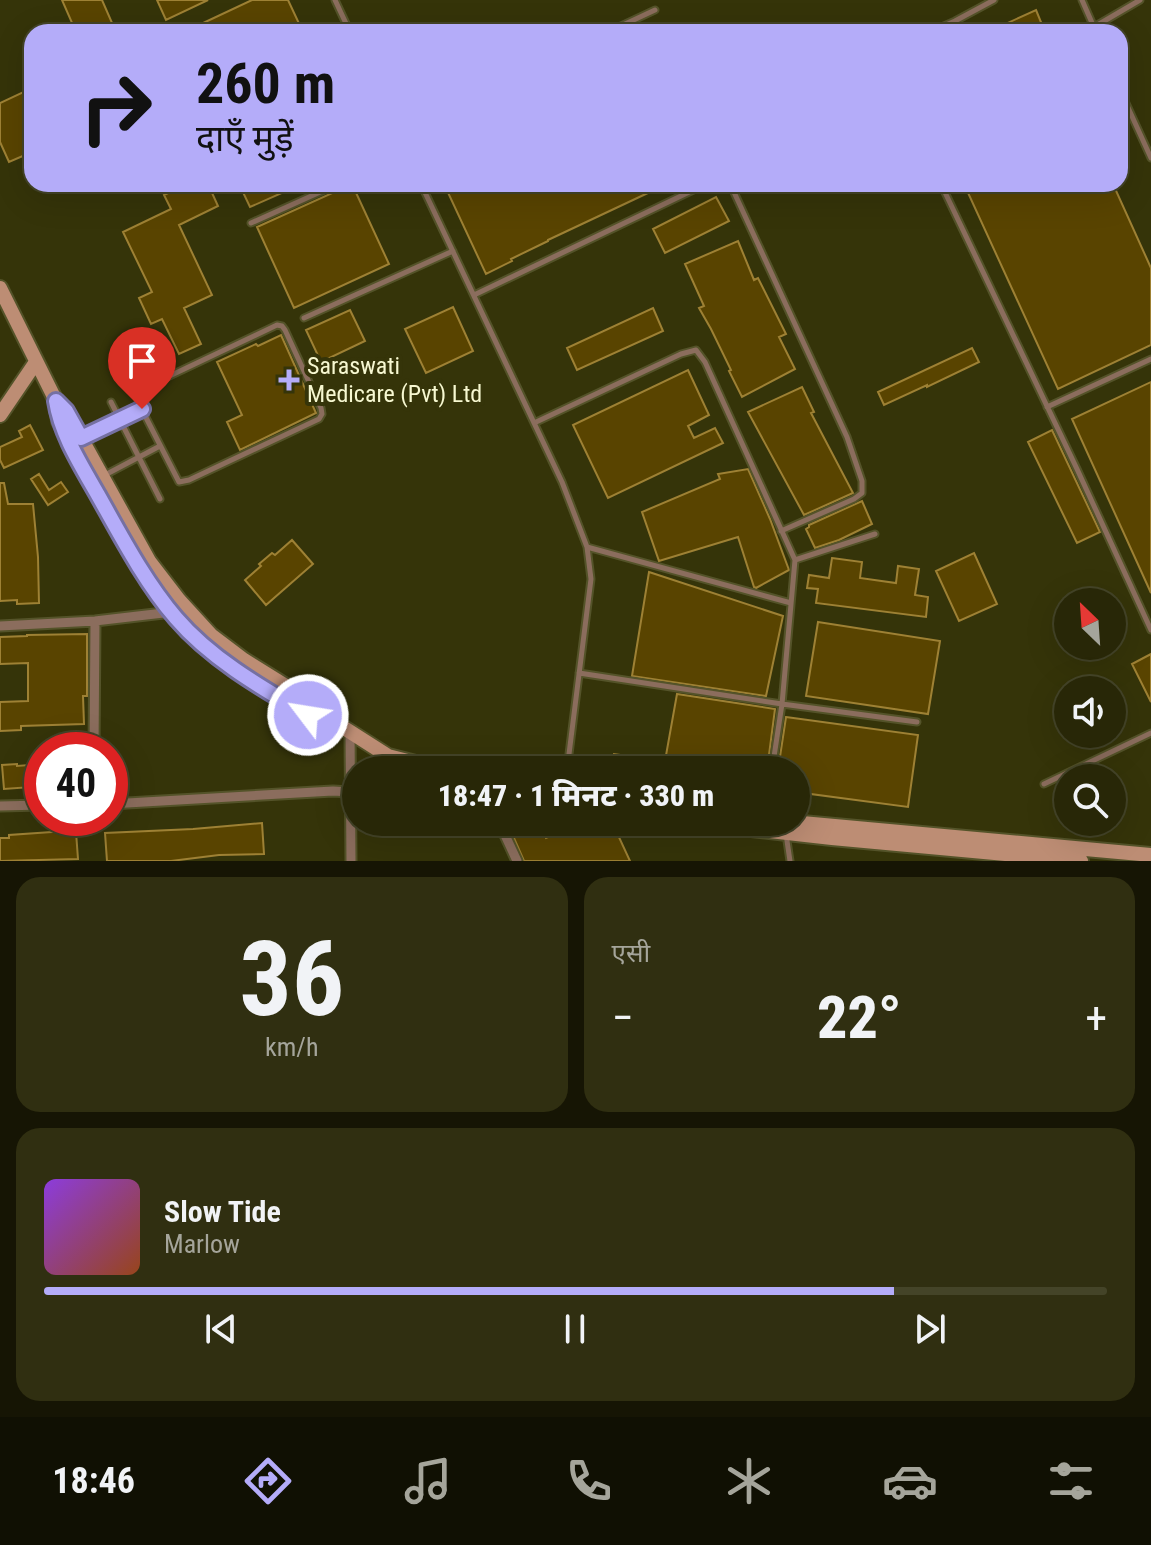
<!DOCTYPE html>
<html lang="hi">
<head>
<meta charset="utf-8">
<style>
	:root { --surface:#282707; --page:#302f11; --text:#f1f3f6; --muted:#a5a59b; --line:#444428; --accent:#b4acf9 }
	body { margin:0; font-family:"Roboto Condensed","Noto Sans Devanagari",sans-serif; background:var(--page); color:var(--text); height:100vh; display:flex; flex-direction:column; font-size:30px; white-space:nowrap }
	* { box-sizing:border-box; margin:0 }
	p { font-size:26px; color:var(--muted) }
	.icon { flex:none; width:44px; height:44px; fill:none; stroke:currentColor; stroke-width:2; stroke-linecap:round; stroke-linejoin:round }
	.map { position:relative; height:861px; overflow:hidden }
	.side { display:flex; flex-direction:column; gap:16px; padding:16px; background:#161504; flex:1 }
	.side>* { flex:none }
	.banner { position:absolute; left:24px; top:24px; width:1104px; height:168px; border-radius:24px; box-shadow:0 8px 32px #0002,0 0 0 2px var(--line); background:#b4acf9; color:#111; overflow:hidden }
	.needle { width:52px; rotate:335deg }
	.controls { position:absolute; left:1054px; top:588px; display:grid; gap:16px }
	.controls a { display:grid; place-items:center; width:72px; height:72px; border-radius:50%; background:var(--surface); box-shadow:0 8px 32px #0002,0 0 0 2px var(--line); font-size:40px }
	.speed { position:absolute; left:24px; top:732px; display:flex; gap:16px; font-size:40px; font-weight:700; text-align:center }
	.speed>* { display:grid; place-content:center; width:104px; height:104px; border-radius:50%; background:var(--surface); box-shadow:0 8px 32px #0002,0 0 0 2px var(--line); line-height:1 }
	.speed .limit { border:12px solid #d22; background:#fff; color:#111 }
	.pin { position:absolute; display:grid; place-items:center; width:68px; height:68px; color:#fff; margin:-82px -34px; border-radius:50% 50% 50% 0; rotate:-45deg; box-shadow:0 0 8px #0007 }
	.pin .icon { rotate:45deg }
	.me { position:absolute; width:88px; margin:-44px; rotate:301deg; stroke-linejoin:round; filter:drop-shadow(0 0 6px #0008) }
	.turn { display:flex; align-items:center; gap:28px; height:168px; padding:0 40px; font-size:36px }
	.turn .icon { width:104px; height:104px; stroke-width:2.5 }
	.turn b { display:block; font-size:56px; line-height:68px }
	.big { font-size:60px; font-weight:800; line-height:1.1 }
	.side .widget { flex:1; display:flex; flex-direction:column; justify-content:center; gap:12px; min-width:0; padding:0 28px; border-radius:24px; background:var(--page) }
	.side .dial { align-items:center; gap:0 }
	.dial b { font-size:104px; line-height:1 }
	.song { display:flex; align-items:center; gap:24px }
	.cover { width:96px; height:96px; border-radius:12px; background:linear-gradient(135deg,hsl(270 70% 55%),hsl(20 70% 35%)) }
	.played { height:8px; border-radius:4px; background:linear-gradient(90deg,var(--accent) 80%,var(--line) 80%) }
	.keys { display:flex; justify-content:space-around; direction:ltr }
	.heat { display:flex; justify-content:space-between; align-items:center; font-size:44px; direction:ltr }
	.side .tiles { flex:1; display:grid; gap:16px; grid-template-columns:1fr 1fr }
	.widget:last-child { grid-column:span 2 }
	.trip { position:absolute; left:342px; top:756px; width:468px; height:80px; border-radius:40px; background:var(--surface); box-shadow:0 8px 32px #0002,0 0 0 2px var(--line); font-weight:800; line-height:80px; text-align:center }
	.dock { display:flex; height:128px; justify-content:space-around; align-items:center; background:#101003; color:var(--muted) }
	.dock .icon { width:56px; height:56px }
	.dock .selected { color:var(--accent) }
	.dock b { font-size:36px; color:var(--text) }
	.map>svg:first-child { display:block }
</style>
</head>
<body>
<div class="map">
<svg width="1151" height="861" viewBox="0 0 1151 861">
	<rect width="100%" height="100%" fill="#353409"/>
	<path fill="#594400" stroke="#9e8134" stroke-width="2" d="M62,0H102L116,32H76Z
		M157,0H208L166,20Z
		M252,0H288L303,32H184Z
		M1036,10L1045,32H988Z
		M32,88V152L9,162L0,142V103Z
		M187,184H208L218,206L179,225L212,295L184,308L201,344L179,354L162,319L151,324L139,298L152,292L123,232L171,209L164,195Z
		M244,184H302L250,207L240,186Z
		M352,184L389,264L294,308L257,227Z
		M444,184H667L548,240V241L511,259L512,261L486,274Z
		M964,184H1113L1151,268V345L1058,389Z
		M716,197L729,221L665,253L653,229Z
		M738,241L754,280L758,278L786,334L779,337L795,369L742,397L729,371L731,370L711,329L699,308L704,306L685,264Z
		M453,307L473,351L426,373L405,329Z
		M653,308L663,331L577,370L567,348Z
		M350,310L365,341L321,362L306,330Z
		M281,335L316,413L240,450L227,422L242,415L217,362L256,344L258,346Z
		M972,348L979,362L927,387V385L884,405L878,392Z
		M688,370L709,415L688,426L694,438L715,428L723,443L608,498L573,425Z
		M1151,382V593L1072,419Z
		M802,387L814,412L811,413L853,493L804,515L748,412Z
		M30,425L43,450L4,468L0,460V447L22,437L19,431Z
		M1052,430L1100,532L1077,543L1028,442Z
		M748,469L770,519L789,570L756,588L754,587L738,537L659,561L642,512L720,479L718,474Z
		M39,474L49,490L61,482L68,492L48,505L31,479Z
		M0,483H4L8,504H33L38,557L39,603L17,604V600L0,601Z
		M862,501L872,524L839,540L815,548L806,529L809,527V525Z
		M292,540L313,564L266,605L245,580L261,566L259,564L272,553L275,555Z
		M974,553L997,604L959,621L936,571Z
		M832,558L862,562L860,578L896,583L898,566L919,569L915,595L928,597L926,617L816,603L818,589L807,588L809,575L829,578Z
		M649,572L783,616L766,696L632,676Z
		M818,622L940,641L928,714L806,696Z
		M87,634V696H83L84,724L21,726V730L0,731V702L28,701V663L0,664V637L27,636V635Z
		M1151,654V702L1132,664Z
		M677,694L775,709L767,770H611L614,754L665,761Z
		M786,717L918,735L908,807L796,792V770H778Z
		M17,764V766L42,764V793L32,794L31,787L4,789L2,765Z
		M507,822H539L546,838L584,822H612L630,861H524Z
		M262,823L264,854L219,855L171,861H107L105,833L193,829Z
		M52,832H76L78,859L0,861V838H9V835Z"/>
	<g fill="none" stroke-linecap="round" stroke-linejoin="round">
		<g stroke="#545329" stroke-width="9">
			<path id="lane" d="M335,0L350,32
				M1082,0L1096,32
				M1094,27L1140,0
				M608,32L655,10
				M930,32L955,21L994,0
				M1120,90L1151,158
				M421,184L562,482L587,547L591,579L567,770
				M723,184L733,190L847,437L862,481V493L854,499L781,531
				M941,184L1077,469L1151,630
				M251,223L338,184
				M474,295L706,184
				M304,318L453,251
				M277,325L282,326L285,330L321,408L322,414L319,419L189,480L179,482L138,402L139,394L142,389Z
				M111,402L160,499
				M1047,407L1151,359
				M534,423L681,354L696,350L705,362L795,560L782,704L772,770
				M82,438L141,409
				M103,476L160,446
				M587,547L791,603
				M795,560L875,534
				M579,673L782,704L917,722
				M1044,784L1151,733
				M786,834L790,861"/>
		</g>
		<g stroke="#545329" stroke-width="13">
			<path id="street" d="M0,626L95,621L172,612
				M350,732L351,861
				M94,750L95,621
				M110,804L333,791L350,792
				M0,806L42,805
				M499,822L517,861"/>
		</g>
		<g stroke="#545329" stroke-width="18">
			<path id="secondary" d="M0,288L56,401L66,411L149,561L179,600L211,635L244,660L326,711L330,719L388,756L443,770
				M56,401L59,421L83,467L120,534L177,619L203,645L272,694L308,715L330,719
				M0,415L36,362
				M689,822L832,838L1081,861
				M791,822L1151,855"/>
		</g>
		<use href="#lane" stroke="#8b6d5d" stroke-width="5"/>
		<use href="#street" stroke="#8b6d5d" stroke-width="9"/>
		<use href="#secondary" stroke="#bd8d74" stroke-width="14"/>
	</g>
	<g fill="none" stroke-linecap="round" stroke-linejoin="round">
		<g stroke="#7570a2" stroke-width="20">
			<path id="route" d="M142,409L81,438L66,411L56,401C61,434 81,465 98,495C121,536 145,582 176,618C211,659 262,688 308,715"/>
		</g>
		<use href="#route" stroke="#b4acf9" stroke-width="14"/>
	</g>
	<path fill="#b4acf9" stroke="#353409" stroke-width="3" d="M285 368h8v8h8v8h-8v8h-8v-8h-8v-8h8z"/>
	<g text-anchor="middle" stroke-width="8" stroke-linejoin="round" paint-order="stroke">
		<g font-size="24" fill="#f7f8d1" stroke="#353409" text-anchor="start">
			<text x="307" y="374">Saraswati<tspan x="307" dy="28">Medicare (Pvt) Ltd</tspan></text>
		</g>
	</g>
</svg>
<div class="controls">
<a><svg class="needle" viewBox="-14 -14 28 28"><path d="M0-13l5 13h-10z" fill="#e53935"/><path d="M0 13l5-13h-10z" fill="#a5a59b"/></svg></a>
<a><svg class="icon" aria-label="sound" viewBox="0 0 24 24"><path d="M4 9h4l5-4v14l-5-4H4zM17 9q2 3 0 6"/></svg></a>
<a><svg class="icon" aria-label="search" viewBox="0 0 24 24"><circle cx="10" cy="10" r="6"/><path d="M15 15l6 6"/></svg></a>
</div>
<div class="speed"><div class="limit">40</div></div>
<div class="pin" style="left:142px;top:409px;background:#d93025"><svg class="icon" aria-label="arrive" viewBox="0 0 24 24"><path d="M6 21V4h12l-3 4 3 4H6"/></svg></div>
<svg class="me" style="left:308px;top:715px" viewBox="-20 -20 40 40"><circle r="17" fill="#b4acf9" stroke="#fff" stroke-width="3"/><path d="M0-11L8 9 0 5-8 9z" fill="#fff"/></svg>
<div class="trip">18:47 · 1 मिनट · 330 m</div>
<div class="banner">
<div class="turn"><svg class="icon" aria-label="right" viewBox="0 0 24 24"><path d="M7 20v-9h11M14 6l5 5-5 5"/></svg><div><b>260 m</b>दाएँ मुड़ें</div></div>
</div>
</div>
<section class="side">
<div class="tiles">
<div class="widget dial"><b>36</b><p>km/h</p></div>
<div class="widget"><p>एसी</p>
<div class="heat"><a>−</a><b class="big">22°</b><a>+</a></div>
</div>
<div class="widget">
<div class="song"><i class="cover"></i><div><b>Slow Tide</b><p>Marlow</p></div></div>
<div class="played"></div>
<div class="keys"><svg class="icon" aria-label="previous" viewBox="0 0 24 24"><path d="M18 5L8 12l10 7zM5 5v14"/></svg><svg class="icon" aria-label="pause" viewBox="0 0 24 24"><path d="M8 5v14M16 5v14"/></svg><svg class="icon" aria-label="next" viewBox="0 0 24 24"><path d="M6 5l10 7-10 7zM19 5v14"/></svg></div>
</div>
</div>
</section>
<nav class="dock">
<b>18:46</b>
<svg class="icon selected" aria-label="directions" viewBox="0 0 24 24"><path d="M12 3l9 9-9 9-9-9zM9 14v-3h6M13 9l2 2-2 2"/></svg>
<svg class="icon" aria-label="music" viewBox="0 0 24 24"><path d="M9 18V5l10-2v13"/><circle cx="6" cy="18" r="3"/><circle cx="16" cy="16" r="3"/></svg>
<svg class="icon" aria-label="phone" viewBox="0 0 24 24"><path d="M5 4h4l2 5-3 2q2 4 5 5l2-3 5 2v4C11 20 4 13 5 4z"/></svg>
<svg class="icon" aria-label="climate" viewBox="0 0 24 24"><path d="M12 3v18M4 7l16 10M4 17L20 7"/></svg>
<svg class="icon" aria-label="car" viewBox="0 0 24 24"><path d="M5 17H2v-5l4-1 3-4h7l3 4 3 1v5h-3M9 17h6M6 11h13"/><circle cx="7" cy="17" r="2"/><circle cx="17" cy="17" r="2"/></svg>
<svg class="icon" aria-label="filters" viewBox="0 0 24 24"><path d="M4 7h16M4 17h16"/><circle cx="9" cy="7" r="2"/><circle cx="15" cy="17" r="2"/></svg>
</nav>
</body>
</html>
